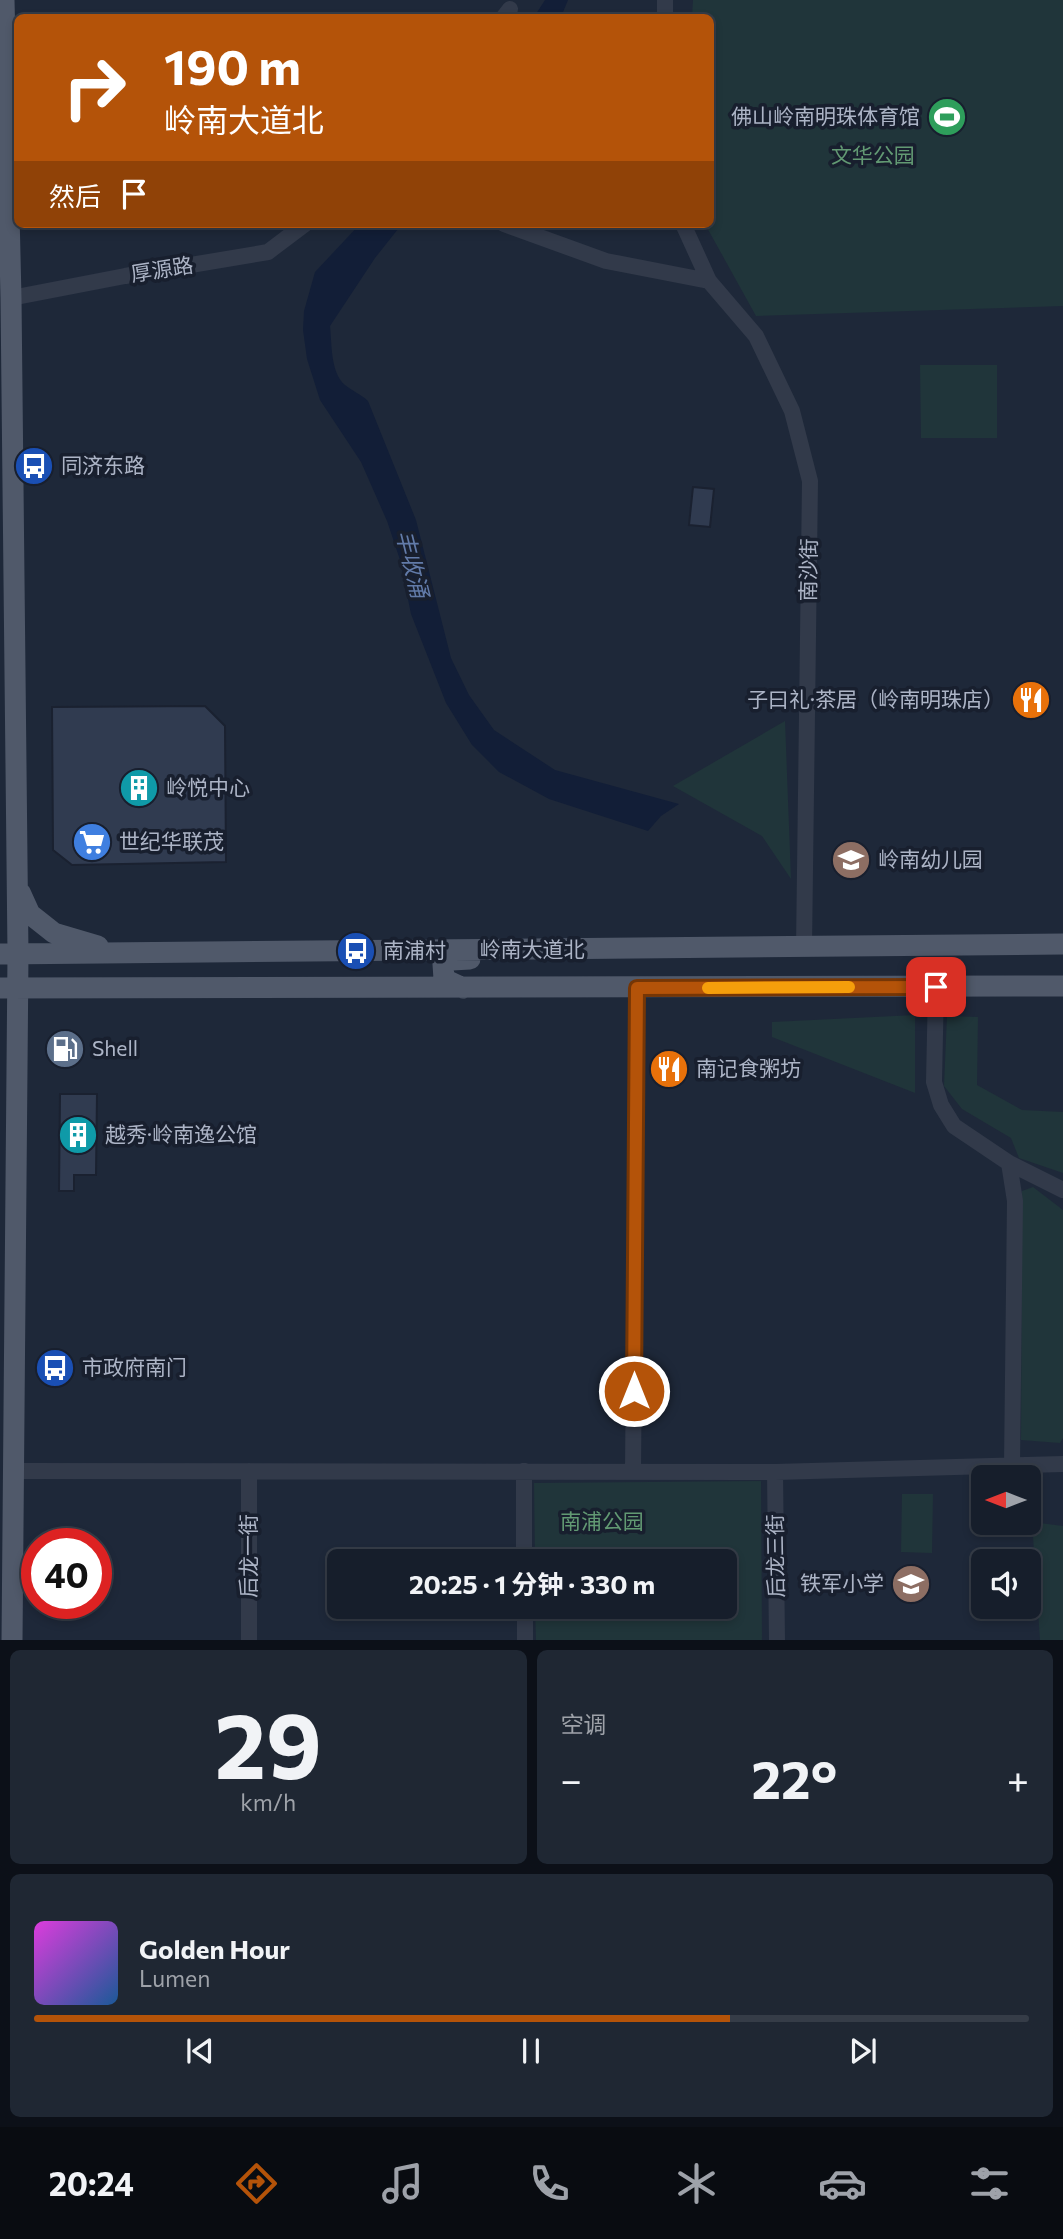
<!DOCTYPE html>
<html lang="zh">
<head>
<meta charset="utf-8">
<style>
	:root { --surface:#161e2b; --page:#1f2733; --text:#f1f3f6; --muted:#9ea2a9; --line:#353c47; --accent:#b45309 }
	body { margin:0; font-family:Commissioner,"Noto Sans SC",sans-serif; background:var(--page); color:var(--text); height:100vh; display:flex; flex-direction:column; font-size:26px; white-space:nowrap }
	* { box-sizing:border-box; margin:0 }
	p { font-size:23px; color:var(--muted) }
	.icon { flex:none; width:38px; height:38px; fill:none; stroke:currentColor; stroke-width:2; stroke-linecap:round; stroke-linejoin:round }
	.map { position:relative; height:1640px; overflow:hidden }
	.sheet { display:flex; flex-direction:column; gap:10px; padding:10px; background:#0c1018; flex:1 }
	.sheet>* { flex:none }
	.top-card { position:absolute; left:14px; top:14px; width:700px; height:214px; border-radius:10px; box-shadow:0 4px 10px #0003,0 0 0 2px var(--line); background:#b45309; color:#fff; overflow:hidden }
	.needle { width:46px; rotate:270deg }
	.fabs { position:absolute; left:971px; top:1465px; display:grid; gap:14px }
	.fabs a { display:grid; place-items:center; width:70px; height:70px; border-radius:10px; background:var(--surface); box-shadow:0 4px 10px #0003,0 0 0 2px var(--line); font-size:35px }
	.speed { position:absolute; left:21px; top:1528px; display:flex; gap:14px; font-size:35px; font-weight:700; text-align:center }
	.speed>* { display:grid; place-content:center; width:91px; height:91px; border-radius:50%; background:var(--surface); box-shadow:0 4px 10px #0003,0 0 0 2px var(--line); line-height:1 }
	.speed .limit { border:10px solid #d22; background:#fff; color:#111 }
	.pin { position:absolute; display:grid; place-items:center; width:60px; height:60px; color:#fff; margin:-30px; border-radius:14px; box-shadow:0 4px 10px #0006 }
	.me { position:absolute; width:77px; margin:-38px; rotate:0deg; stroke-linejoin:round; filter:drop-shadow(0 0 5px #0008) }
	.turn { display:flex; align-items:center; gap:24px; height:147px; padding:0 35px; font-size:32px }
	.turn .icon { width:91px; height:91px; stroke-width:2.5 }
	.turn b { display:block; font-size:49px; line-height:60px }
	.then { display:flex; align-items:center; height:66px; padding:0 35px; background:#0003; gap:14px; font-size:26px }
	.big { font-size:52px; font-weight:700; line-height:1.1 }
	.sheet .card { flex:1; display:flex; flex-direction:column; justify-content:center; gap:10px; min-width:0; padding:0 24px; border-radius:10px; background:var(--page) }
	.sheet .dial { align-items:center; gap:0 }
	.dial b { font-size:91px; line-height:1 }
	.song { display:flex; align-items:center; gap:21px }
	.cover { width:84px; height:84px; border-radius:10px; background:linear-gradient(135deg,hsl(300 70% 55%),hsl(210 70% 35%)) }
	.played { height:7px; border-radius:4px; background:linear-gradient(90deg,var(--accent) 70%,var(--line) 70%) }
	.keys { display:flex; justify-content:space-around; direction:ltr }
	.heat { display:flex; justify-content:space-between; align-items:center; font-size:38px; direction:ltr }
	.sheet .tiles { flex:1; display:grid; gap:10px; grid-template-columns:1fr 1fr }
	.card:last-child { grid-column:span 2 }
	.trip { position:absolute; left:327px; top:1549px; width:410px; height:70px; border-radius:10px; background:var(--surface); box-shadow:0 4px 10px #0003,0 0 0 2px var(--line); font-weight:700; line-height:70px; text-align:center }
	.dock { display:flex; height:112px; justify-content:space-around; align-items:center; background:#090c11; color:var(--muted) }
	.dock .icon { width:49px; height:49px }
	.dock .on { color:var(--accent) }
	.dock b { font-size:32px; color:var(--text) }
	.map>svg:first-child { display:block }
</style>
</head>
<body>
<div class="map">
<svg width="1063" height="1641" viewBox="0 0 1063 1641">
	<rect width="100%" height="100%" fill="#1e2839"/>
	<path fill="#20353a" d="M693,0H1063V306L756,316L705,224H710V18L692,17Z
		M920,365H997V438H921Z
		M785,721L791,879L762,836L673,786Z
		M915,1015V1093L772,1037V1022Z
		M947,1016L978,1017L977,1085L1022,1110L1063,1112V1173L1019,1158L1011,1138L962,1109L944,1086Z
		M1033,1187L1063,1210V1438L1060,1443L1021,1440L1022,1191Z
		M761,1481L762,1640H536L535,1607L724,1606V1561H535L534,1483Z
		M902,1494H933L932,1553L901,1552Z
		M1032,1522L1063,1526V1640H1040Z"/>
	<path fill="#121e37" d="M545,0H568L561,17H534Z
		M360,224H402L375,258L330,326C332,343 330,372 345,385C352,391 361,394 368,401L416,520L451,658L469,695L494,730L555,770L679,804L661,816L648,831L549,799L499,772L472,745L446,703L411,614L400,560L387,521L361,462L320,400L307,359L303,330L304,311L315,272Z"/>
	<path fill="#303b50" stroke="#1a2130" stroke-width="2" d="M693,487L714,489L710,527L689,525Z
		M205,706L225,726L226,862L72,865L53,850L52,707Z
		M60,1094H97L96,1175H74V1191H59Z"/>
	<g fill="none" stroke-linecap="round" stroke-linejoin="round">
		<path stroke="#323a4a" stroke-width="16" d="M503,18L510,9
			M665,18V0
			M504,224L606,261L709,281
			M683,224L709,281L756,336L792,411L810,481L804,948
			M11,298L125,276L268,252L305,224
			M936,987L934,1082L941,1105L954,1126L1009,1163L1063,1190
			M1009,1163L1015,1201L1012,1465
			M13,1471L775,1472L1063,1464
			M524,1471V1561
			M633,1472L637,988
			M775,1472L777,1641
			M525,1606V1641
			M249,1641V1471"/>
		<path stroke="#50596a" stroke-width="21" d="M4,0L11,298L18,954L12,1641
			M20,892L30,914L54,933L98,946
			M0,954L1063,944
			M0,988L1063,986
			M463,988L444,979L443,964L452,960L470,959"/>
	</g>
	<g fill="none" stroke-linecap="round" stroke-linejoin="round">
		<g stroke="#753606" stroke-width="18">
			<path id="route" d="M634,1391L637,988L936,987"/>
		</g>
		<use href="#route" stroke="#b45309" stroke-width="12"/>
		<path stroke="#f59e0b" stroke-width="12" d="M708,988L849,987"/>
	</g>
	<defs>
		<g id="stadium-disc" transform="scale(2.0125)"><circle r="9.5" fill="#2e9e5b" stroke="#181f2e"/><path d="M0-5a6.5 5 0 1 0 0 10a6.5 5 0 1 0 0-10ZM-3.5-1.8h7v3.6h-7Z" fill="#fff"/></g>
		<g id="bus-disc" transform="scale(2.0125)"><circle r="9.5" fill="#1a4fb4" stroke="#181f2e"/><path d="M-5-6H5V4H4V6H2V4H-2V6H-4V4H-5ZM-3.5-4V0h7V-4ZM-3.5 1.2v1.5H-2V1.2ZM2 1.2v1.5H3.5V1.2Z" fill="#fff"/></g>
		<g id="restaurant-disc" transform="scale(2.0125)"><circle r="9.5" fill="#e8710a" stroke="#181f2e"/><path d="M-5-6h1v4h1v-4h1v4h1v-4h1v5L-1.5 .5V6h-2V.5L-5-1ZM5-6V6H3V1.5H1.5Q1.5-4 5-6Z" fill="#fff"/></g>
		<g id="building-disc" transform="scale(2.0125)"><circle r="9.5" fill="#0f9aa8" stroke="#181f2e"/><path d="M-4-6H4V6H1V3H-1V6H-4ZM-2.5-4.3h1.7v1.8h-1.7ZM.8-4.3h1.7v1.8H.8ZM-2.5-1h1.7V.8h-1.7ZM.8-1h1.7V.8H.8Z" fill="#fff"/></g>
		<g id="supermarket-disc" transform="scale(2.0125)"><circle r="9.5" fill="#3f7fe0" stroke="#181f2e"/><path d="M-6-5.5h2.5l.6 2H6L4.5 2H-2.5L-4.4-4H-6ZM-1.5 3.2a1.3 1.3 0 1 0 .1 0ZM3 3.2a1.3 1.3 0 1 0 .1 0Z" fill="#fff"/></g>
		<g id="school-disc" transform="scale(2.0125)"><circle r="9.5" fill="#8d6e63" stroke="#181f2e"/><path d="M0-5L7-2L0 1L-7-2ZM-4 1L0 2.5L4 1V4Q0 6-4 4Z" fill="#fff"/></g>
		<g id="fuel-disc" transform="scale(2.0125)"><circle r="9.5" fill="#5c6f8a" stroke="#181f2e"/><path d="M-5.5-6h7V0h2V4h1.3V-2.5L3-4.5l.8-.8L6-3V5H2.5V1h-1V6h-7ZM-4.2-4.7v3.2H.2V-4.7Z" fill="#fff"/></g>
	</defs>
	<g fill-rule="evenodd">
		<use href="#stadium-disc" x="947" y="117"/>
		<use href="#bus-disc" x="34" y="466"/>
		<use href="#restaurant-disc" x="1031" y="700"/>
		<use href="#building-disc" x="139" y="788"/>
		<use href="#supermarket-disc" x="92" y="842"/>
		<use href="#school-disc" x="851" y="860"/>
		<use href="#bus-disc" x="356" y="951"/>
		<use href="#fuel-disc" x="65" y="1049"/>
		<use href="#restaurant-disc" x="669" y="1069"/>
		<use href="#building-disc" x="78" y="1135"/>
		<use href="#bus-disc" x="55" y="1368"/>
		<use href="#school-disc" x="911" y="1584"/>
	</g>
	<g text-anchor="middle" stroke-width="7" stroke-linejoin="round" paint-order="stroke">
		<g font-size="21" fill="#acb4c6" stroke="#181f2e" text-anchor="start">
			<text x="920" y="124" text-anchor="end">佛山岭南明珠体育馆</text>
			<text x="61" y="473">同济东路</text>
			<text x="1004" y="707" text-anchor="end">子曰礼·茶居（岭南明珠店）</text>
			<text x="166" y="795">岭悦中心</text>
			<text x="119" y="849">世纪华联茂</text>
			<text x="878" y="867">岭南幼儿园</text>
			<text x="383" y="958">南浦村</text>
			<text x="92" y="1056">Shell</text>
			<text x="696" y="1076">南记食粥坊</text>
			<text x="105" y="1142">越秀·岭南逸公馆</text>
			<text x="82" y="1375">市政府南门</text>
			<text x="884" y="1591" text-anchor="end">铁军小学</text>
		</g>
		<g font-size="21" fill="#629973" stroke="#181f2e">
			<text x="873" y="163">文华公园</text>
			<text x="602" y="1529">南浦公园</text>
		</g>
		<g font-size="21" fill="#acb4c6" stroke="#181f2e">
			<text transform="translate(162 270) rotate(-9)" y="7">厚源路</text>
			<text transform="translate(809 570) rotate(-89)" y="7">南沙街</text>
			<text x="532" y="957">岭南大道北</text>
			<text transform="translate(249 1556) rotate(-90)" y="7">后龙一街</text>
			<text transform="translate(776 1556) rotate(-91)" y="7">后龙三街</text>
		</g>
		<g font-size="23" font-style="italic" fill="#627ba9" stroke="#181f2e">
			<text transform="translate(412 564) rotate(76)" y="8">丰收涌</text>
		</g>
	</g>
</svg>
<div class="fabs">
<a><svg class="needle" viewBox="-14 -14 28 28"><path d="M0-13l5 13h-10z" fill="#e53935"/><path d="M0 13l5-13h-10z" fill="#9ea2a9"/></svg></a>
<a><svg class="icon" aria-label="sound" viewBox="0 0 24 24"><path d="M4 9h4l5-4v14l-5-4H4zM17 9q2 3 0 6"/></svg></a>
</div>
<div class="speed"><div class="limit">40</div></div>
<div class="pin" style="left:936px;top:987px;background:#d93025"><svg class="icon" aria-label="arrive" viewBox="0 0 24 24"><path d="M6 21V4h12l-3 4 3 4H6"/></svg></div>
<svg class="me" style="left:634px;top:1391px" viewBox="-20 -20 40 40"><circle r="17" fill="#b45309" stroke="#fff" stroke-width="3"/><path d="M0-11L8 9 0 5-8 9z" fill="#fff"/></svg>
<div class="trip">20:25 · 1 分钟 · 330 m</div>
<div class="top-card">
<div class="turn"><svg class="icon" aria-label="right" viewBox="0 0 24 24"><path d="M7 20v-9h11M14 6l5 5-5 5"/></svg><div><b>190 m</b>岭南大道北</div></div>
<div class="then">然后<svg class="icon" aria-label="arrive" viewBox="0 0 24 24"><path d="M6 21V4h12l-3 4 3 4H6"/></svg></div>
</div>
</div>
<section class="sheet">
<div class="tiles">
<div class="card dial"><b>29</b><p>km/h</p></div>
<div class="card"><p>空调</p>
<div class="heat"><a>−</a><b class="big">22°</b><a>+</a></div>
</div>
<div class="card">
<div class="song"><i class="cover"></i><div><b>Golden Hour</b><p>Lumen</p></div></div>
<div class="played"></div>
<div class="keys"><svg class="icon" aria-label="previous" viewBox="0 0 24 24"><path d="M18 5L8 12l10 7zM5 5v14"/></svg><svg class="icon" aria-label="pause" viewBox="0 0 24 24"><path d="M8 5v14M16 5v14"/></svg><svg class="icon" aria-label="next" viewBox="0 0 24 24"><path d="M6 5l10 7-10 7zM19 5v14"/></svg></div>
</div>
</div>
</section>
<nav class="dock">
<b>20:24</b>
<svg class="icon on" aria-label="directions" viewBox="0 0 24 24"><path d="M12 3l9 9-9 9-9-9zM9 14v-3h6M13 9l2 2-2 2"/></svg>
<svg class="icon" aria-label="music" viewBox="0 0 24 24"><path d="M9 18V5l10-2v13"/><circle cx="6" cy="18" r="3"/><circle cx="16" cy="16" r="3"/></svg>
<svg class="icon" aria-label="phone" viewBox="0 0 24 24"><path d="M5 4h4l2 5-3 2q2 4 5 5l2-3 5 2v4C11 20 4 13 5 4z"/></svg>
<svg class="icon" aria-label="climate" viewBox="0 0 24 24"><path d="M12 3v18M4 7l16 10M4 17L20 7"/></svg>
<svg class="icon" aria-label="car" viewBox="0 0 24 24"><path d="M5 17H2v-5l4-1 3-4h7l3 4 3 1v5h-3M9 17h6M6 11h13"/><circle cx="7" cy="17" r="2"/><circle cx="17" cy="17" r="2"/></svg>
<svg class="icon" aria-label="filters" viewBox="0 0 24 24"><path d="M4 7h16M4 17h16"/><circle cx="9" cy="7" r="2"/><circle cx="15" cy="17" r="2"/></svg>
</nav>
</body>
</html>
